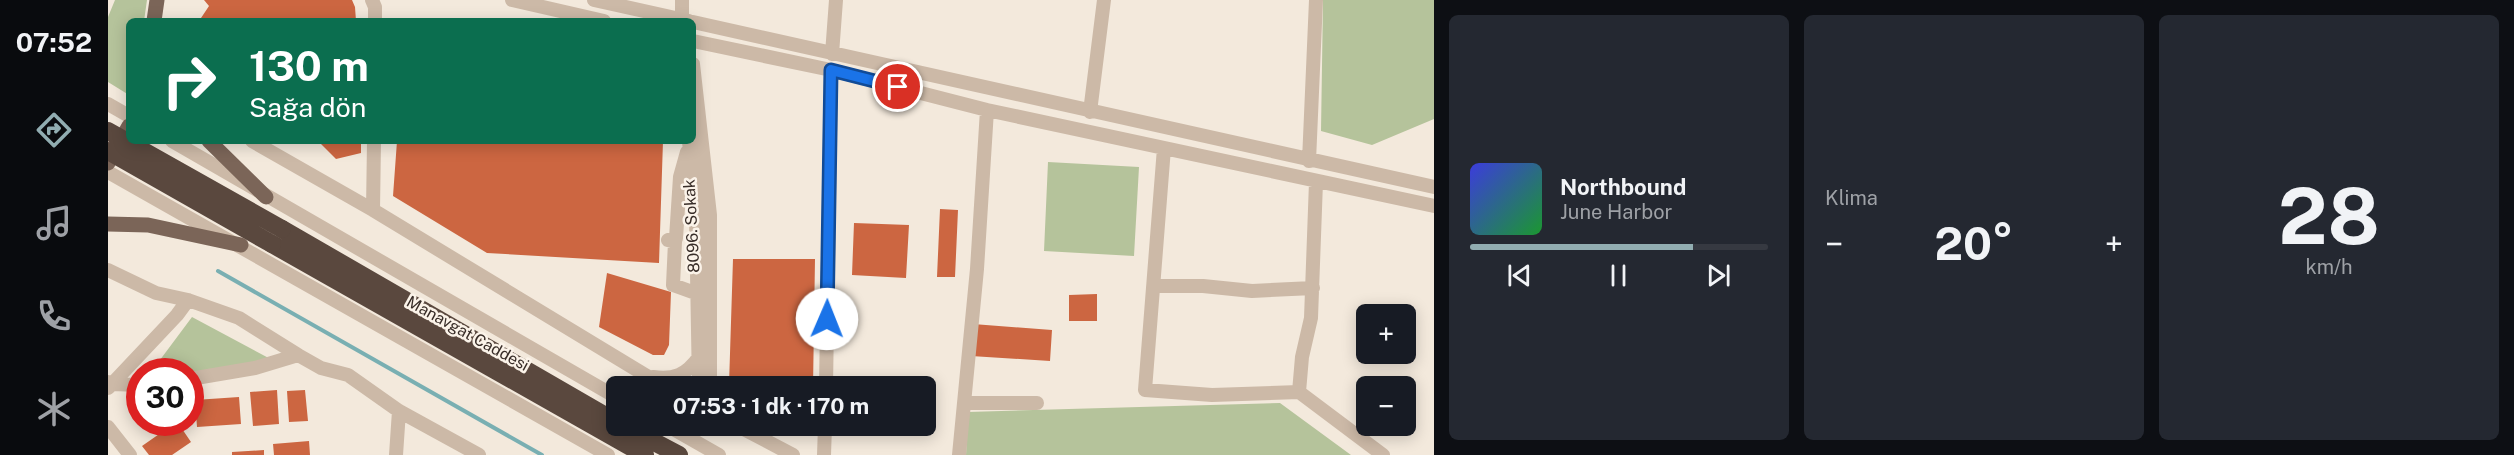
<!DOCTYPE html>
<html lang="tr">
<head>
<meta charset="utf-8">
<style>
	:root { --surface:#171b24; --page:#242831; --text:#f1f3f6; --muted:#9ea1a6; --line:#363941; --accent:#91adb1 }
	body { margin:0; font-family:"Public Sans",sans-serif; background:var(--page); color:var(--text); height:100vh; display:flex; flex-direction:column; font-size:22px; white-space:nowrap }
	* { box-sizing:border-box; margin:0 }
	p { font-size:20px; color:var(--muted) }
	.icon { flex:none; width:33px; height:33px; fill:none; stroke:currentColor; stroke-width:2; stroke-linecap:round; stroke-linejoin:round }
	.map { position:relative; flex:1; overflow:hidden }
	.details { display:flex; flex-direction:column; gap:15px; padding:15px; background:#0d0f14; width:1080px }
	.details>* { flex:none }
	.hud { position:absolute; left:18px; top:18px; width:570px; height:126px; border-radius:9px; box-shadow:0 3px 15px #0003; background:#0b6e4f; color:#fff; overflow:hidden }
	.fabs { position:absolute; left:1248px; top:304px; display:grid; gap:12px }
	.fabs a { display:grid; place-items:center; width:60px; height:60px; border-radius:9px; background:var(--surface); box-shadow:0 3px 15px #0003; font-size:30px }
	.speed { position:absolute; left:18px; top:358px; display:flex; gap:12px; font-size:30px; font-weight:700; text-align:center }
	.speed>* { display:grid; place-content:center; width:78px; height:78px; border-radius:50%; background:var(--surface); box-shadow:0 3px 15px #0003; line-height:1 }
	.speed .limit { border:9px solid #d22; background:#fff; color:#111 }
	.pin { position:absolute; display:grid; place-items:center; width:51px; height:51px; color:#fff; margin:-26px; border:3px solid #fff; border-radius:50%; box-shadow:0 2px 6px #0007 }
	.me { position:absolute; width:66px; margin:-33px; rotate:1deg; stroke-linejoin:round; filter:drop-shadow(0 0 4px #0008) }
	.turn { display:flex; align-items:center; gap:21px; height:126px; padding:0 24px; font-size:27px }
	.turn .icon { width:78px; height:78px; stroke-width:2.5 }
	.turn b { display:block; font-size:42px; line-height:51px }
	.big { font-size:45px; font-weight:700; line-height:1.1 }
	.details .card { flex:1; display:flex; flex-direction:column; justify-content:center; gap:9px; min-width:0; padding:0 21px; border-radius:9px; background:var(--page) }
	.details .dial { align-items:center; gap:0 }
	.dial b { font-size:78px; line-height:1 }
	.song { display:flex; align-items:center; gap:18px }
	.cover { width:72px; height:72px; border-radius:9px; background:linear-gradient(135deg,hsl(240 70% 55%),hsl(130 70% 35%)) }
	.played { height:6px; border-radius:3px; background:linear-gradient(90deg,var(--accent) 75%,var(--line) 75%) }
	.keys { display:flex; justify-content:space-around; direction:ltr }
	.heat { display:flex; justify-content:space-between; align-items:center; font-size:33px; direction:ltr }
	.details .tiles { flex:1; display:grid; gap:15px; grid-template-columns:repeat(3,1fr) }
	.trip { position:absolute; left:498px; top:376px; width:330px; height:60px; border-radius:9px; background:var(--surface); box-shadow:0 3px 15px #0003; font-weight:700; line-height:60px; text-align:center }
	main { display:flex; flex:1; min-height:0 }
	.tabs { display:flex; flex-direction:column; width:108px; justify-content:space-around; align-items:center; background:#090b0e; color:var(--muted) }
	.tabs .icon { width:42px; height:42px }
	.tabs .on { color:var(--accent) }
	.tabs b { font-size:27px; color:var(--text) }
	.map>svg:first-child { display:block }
</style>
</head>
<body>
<main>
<nav class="tabs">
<b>07:52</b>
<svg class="icon on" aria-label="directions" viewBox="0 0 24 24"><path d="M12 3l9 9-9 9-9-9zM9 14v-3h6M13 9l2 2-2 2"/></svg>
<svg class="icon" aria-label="music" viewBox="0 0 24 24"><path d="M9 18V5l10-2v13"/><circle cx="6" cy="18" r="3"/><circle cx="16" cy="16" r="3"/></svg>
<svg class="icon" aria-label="phone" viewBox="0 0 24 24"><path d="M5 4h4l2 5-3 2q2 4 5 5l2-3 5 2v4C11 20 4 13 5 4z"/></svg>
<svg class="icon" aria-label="climate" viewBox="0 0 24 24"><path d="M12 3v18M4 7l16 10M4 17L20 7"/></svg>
</nav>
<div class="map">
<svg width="1326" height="455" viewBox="0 0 1326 455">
	<rect width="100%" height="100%" fill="#f3e9dc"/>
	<path fill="#b5c39b" d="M7,0H39L36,21H21V95L0,82V17Z
		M1215,0H1326V119L1264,145L1213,131Z
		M940,162L1031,167L1026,256L936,251Z
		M84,317L170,363L83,375L82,372H43Z
		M1172,403L1243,455H858L860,412Z"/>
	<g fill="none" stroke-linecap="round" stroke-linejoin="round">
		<path stroke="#79afb2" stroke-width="4" d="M110,271L434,455"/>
	</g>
	<path fill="#cc6641" d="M96,0H244L247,7L248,21H91L101,6Z
		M210,141H253V153L228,159Z
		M289,141H555L551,263L379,253L285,196Z
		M832,209L850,210L847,277H829Z
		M746,223L801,225L798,278L744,275Z
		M625,259H707L705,387H624L621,385Z
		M499,273L563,292L561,345L556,355H545L491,327Z
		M989,294V321H961V295Z
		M865,324L944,330L942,361L863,356Z
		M169,390L171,424L145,426L142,392Z
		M197,390L200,421L181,422L179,391Z
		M131,397L133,424L89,427L87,400Z
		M67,423H70L83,442L64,455H41L34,446Z
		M201,441L202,455H166L165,444Z
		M156,450V455H124V452Z"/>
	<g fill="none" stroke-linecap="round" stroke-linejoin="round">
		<path stroke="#ccb9a7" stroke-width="14" d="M264,0L267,7V21
			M404,0L496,21
			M486,0L581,21
			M574,21V0
			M585,22L1326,187
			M585,41L723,70L879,110L1326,206
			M724,54L728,0
			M585,64L602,215V387
			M0,104L21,116
			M982,112L996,0
			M64,141L508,397
			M144,141L265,210L266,141
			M581,141L588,216L591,387
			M1056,148L1037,390L1104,395L1191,392L1275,455
			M1201,161L1208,0
			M0,172L500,455
			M265,210L557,387
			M560,240L568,238L572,177L579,152
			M560,240L567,242L565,285L590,294
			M0,270L48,293L80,300L131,318L190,355
			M1045,286H1095L1144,291L1205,288
			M545,377C566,380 578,375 591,357
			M82,379L147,368L190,355L213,368L240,375L291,411L371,455
			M0,382L4,384L69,315L80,300
			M718,387L723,70
			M0,388L4,384L32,385
			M1191,392L1194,357L1203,318L1208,182
			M858,403H929
			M560,426L611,455
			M630,426L685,455
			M0,427L22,455
			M288,455L291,411
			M716,455L717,426
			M851,455L869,269L879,110"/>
		<path stroke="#7b6558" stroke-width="15" d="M46,21L49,0
			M101,141L158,197
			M0,163L21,126
			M0,224L40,225L133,245"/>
		<path stroke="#5a483e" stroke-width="18" d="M174,229L508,422
			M164,244L537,455
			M516,426L571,455"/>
		<path stroke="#5a483e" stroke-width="18" d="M0,131L174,229
			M0,151L164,244"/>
	</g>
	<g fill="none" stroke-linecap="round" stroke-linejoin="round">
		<g stroke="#114b97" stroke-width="15">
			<path id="route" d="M719,319L723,70L790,87"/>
		</g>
		<use href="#route" stroke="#1a73e8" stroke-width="10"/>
	</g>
	<g text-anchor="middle" stroke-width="5" stroke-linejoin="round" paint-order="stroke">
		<g font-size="16" fill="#382d28" stroke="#fbf3e9">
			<text transform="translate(583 226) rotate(-93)" y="6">8096. Sokak</text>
			<text transform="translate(360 333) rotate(29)" y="6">Manavgat Caddesi</text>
		</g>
	</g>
</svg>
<div class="fabs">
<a>+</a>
<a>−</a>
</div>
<div class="speed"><div class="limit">30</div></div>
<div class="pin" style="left:790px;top:87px;background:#d93025"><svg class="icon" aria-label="arrive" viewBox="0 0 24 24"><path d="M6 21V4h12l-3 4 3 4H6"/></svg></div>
<svg class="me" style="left:719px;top:319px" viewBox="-20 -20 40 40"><circle r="19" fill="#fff"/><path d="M0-13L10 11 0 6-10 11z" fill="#1a73e8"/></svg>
<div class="trip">07:53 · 1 dk · 170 m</div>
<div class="hud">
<div class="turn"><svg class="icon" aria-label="right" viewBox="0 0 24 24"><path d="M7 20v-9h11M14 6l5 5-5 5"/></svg><div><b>130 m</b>Sağa dön</div></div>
</div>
</div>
<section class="details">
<div class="tiles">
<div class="card">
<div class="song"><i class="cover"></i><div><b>Northbound</b><p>June Harbor</p></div></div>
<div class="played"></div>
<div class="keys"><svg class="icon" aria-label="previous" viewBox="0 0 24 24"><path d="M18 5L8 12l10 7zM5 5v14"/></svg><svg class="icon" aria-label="pause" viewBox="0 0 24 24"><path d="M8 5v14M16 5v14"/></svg><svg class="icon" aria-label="next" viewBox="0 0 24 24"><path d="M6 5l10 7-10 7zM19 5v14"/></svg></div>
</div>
<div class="card"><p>Klima</p>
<div class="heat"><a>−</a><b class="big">20°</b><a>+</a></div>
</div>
<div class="card dial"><b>28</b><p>km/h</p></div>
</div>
</section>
</main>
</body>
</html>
